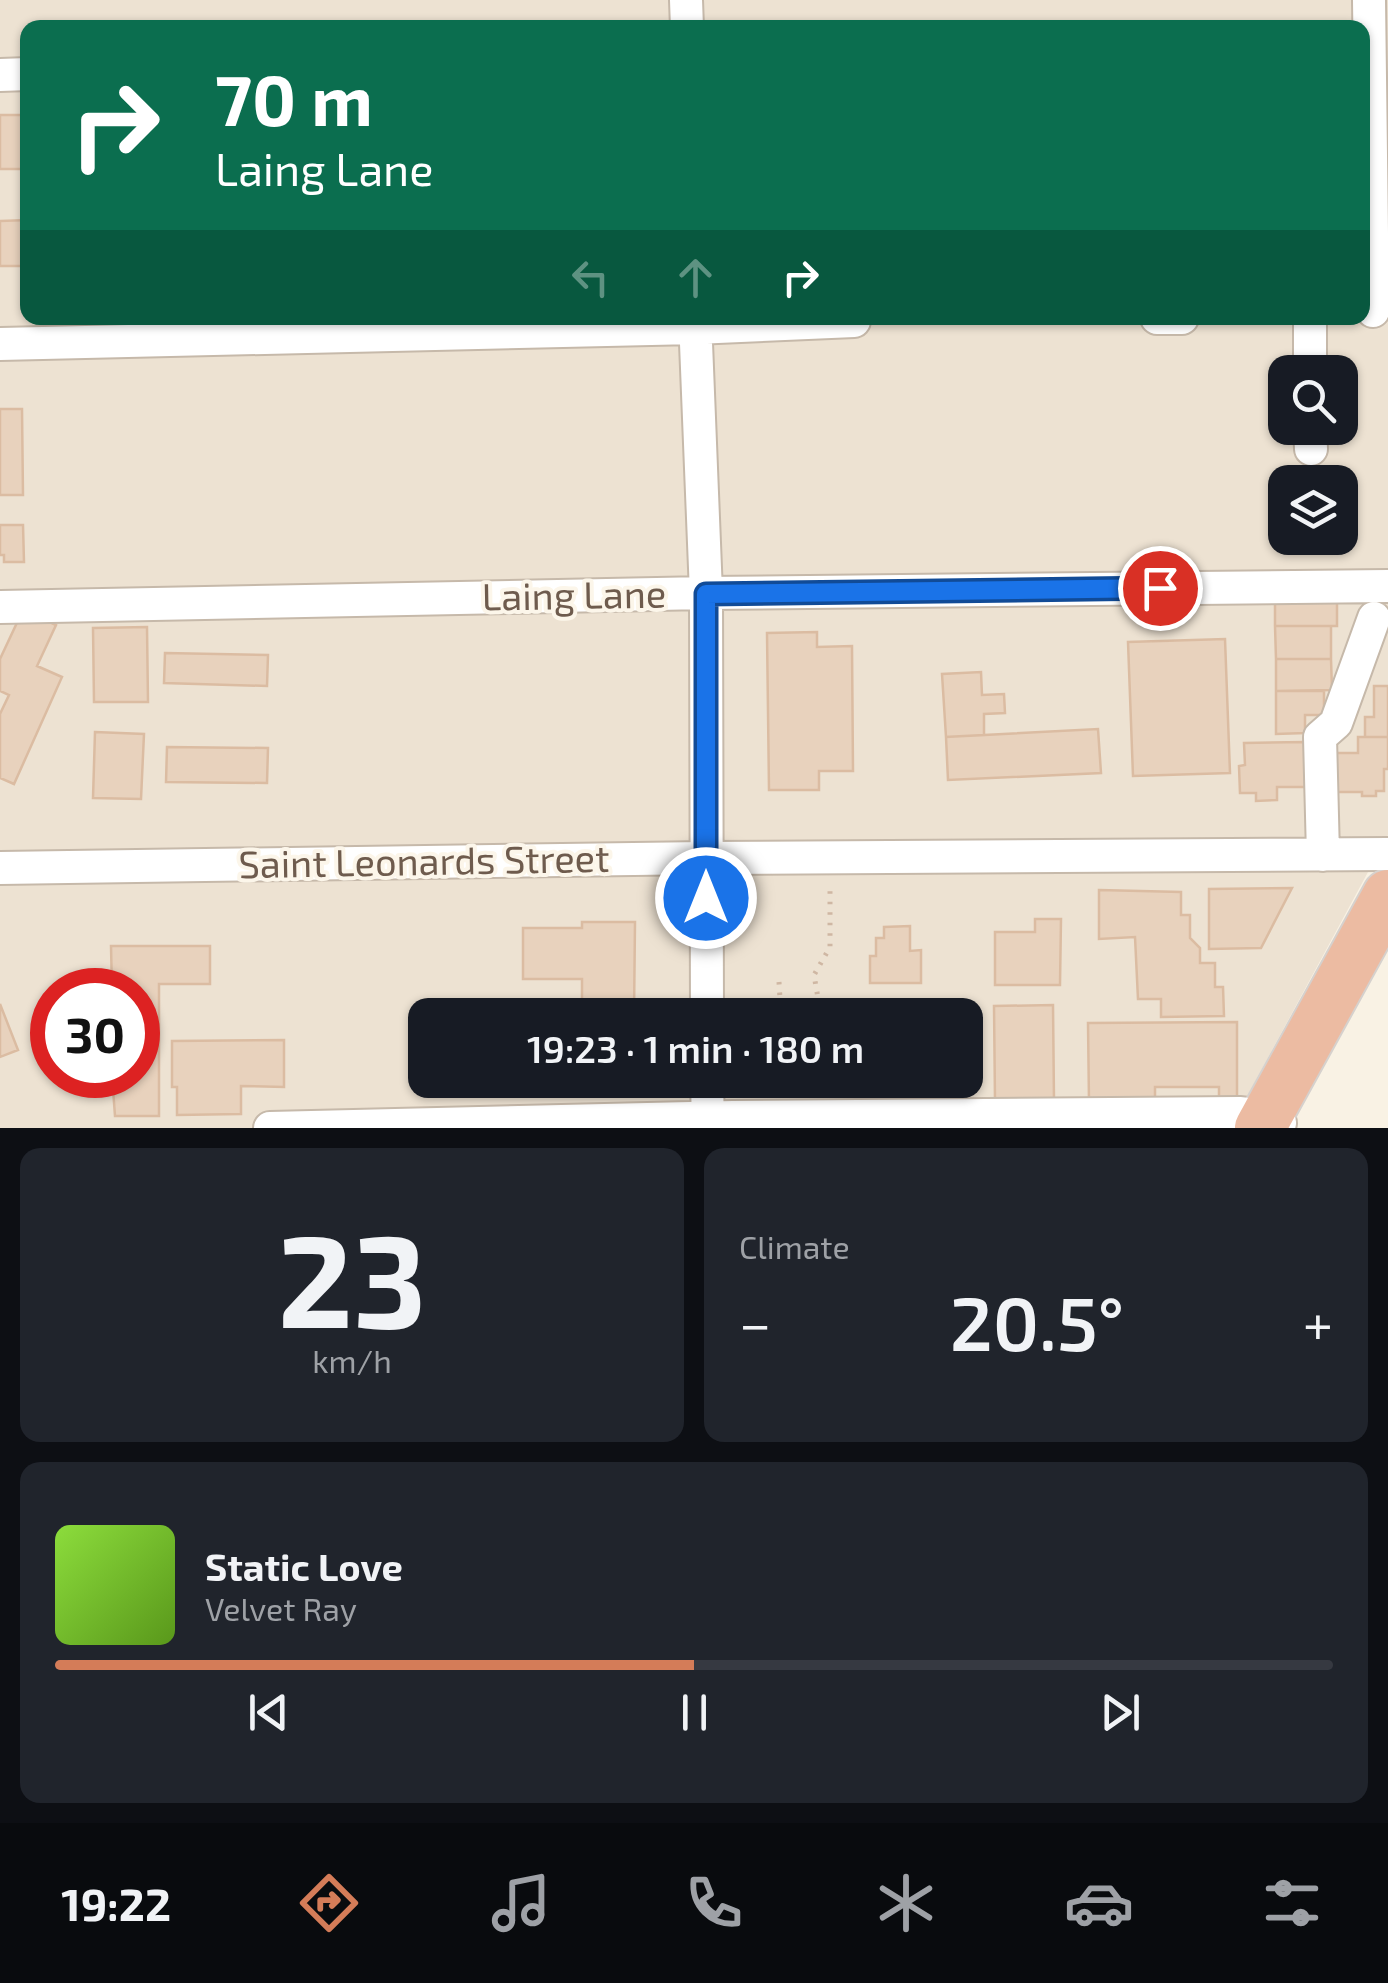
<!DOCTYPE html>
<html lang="en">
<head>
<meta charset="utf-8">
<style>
	:root { --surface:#171b24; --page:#20242c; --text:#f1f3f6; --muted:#9ea1a6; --line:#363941; --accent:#d47c58 }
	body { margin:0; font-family:"Exo 2",sans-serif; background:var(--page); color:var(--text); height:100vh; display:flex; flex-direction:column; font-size:38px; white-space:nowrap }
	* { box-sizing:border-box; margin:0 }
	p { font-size:32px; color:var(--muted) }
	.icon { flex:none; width:55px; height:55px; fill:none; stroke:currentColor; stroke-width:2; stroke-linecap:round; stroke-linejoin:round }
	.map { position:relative; height:1128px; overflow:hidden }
	.side { display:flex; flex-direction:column; gap:20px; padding:20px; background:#0d0f14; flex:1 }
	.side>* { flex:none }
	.banner { position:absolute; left:20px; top:20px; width:1350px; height:305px; border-radius:20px; box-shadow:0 2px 8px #0004; background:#0b6e4f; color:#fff; overflow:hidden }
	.fabs { position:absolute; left:1268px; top:355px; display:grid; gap:20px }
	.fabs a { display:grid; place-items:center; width:90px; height:90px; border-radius:20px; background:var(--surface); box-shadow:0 2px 8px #0004; font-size:50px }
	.speed { position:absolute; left:30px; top:968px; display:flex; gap:20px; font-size:50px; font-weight:700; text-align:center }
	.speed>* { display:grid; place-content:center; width:130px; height:130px; border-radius:50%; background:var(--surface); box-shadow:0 2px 8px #0004; line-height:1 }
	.speed .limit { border:15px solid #d22; background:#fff; color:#111 }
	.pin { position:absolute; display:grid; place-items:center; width:85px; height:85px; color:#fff; margin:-42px; border:5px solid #fff; border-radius:50%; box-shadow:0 2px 10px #0007 }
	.me { position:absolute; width:110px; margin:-55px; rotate:0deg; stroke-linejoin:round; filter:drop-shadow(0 0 8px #0008) }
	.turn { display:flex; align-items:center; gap:35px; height:210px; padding:0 30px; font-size:45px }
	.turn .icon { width:130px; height:130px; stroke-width:2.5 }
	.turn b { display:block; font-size:70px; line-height:85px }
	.lanes { display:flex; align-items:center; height:95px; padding:0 30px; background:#0003; justify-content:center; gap:50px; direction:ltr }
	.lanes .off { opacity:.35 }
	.big { font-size:75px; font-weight:600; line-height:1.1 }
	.side .tile { flex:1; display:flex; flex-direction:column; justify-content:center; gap:15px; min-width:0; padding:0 35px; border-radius:20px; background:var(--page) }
	.side .dial { align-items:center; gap:0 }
	.dial b { font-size:130px; line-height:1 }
	.song { display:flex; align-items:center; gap:30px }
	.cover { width:120px; height:120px; border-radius:15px; background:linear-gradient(135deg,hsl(90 70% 55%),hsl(90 70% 35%)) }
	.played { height:10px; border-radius:5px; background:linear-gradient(90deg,var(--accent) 50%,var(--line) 50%) }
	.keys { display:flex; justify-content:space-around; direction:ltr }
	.heat { display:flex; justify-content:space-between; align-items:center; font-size:55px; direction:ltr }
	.side .tiles { flex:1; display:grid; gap:20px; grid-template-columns:1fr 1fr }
	.tile:last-child { grid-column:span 2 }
	.trip { position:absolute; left:408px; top:998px; width:575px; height:100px; border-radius:20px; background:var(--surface); box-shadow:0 2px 8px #0004; font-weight:600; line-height:100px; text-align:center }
	.tab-bar { display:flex; height:160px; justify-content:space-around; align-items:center; background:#090b0e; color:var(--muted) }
	.tab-bar .icon { width:70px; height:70px }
	.tab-bar .selected { color:var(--accent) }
	.tab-bar b { font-size:45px; color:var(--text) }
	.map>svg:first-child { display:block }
</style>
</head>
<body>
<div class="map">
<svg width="1388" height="1128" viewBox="0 0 1388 1128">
	<rect width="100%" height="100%" fill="#f9f2e4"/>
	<path fill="#ede2d2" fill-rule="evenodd" d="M0,0H1388V835L1230,1128H0ZM28,28H1362V318H28ZM1285,372H1340V428H1285ZM1285,482H1340V538H1285ZM52,990H138V1075H52ZM425,1015H965V1080H425Z"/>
	<path fill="#e8d2bd" stroke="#dbbca2" stroke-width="2.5" d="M0,115H28V169H0Z
		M28,220V266H0V221Z
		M0,409H22L23,495H0Z
		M0,525H23L24,562H4V555H0Z
		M1337,592V626H1275V593Z
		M23,610L56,625L37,666L62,677L14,784L0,778V714L9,695L0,691V659Z
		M1275,626H1331V659H1276Z
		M147,627L148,702H94L93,628Z
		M817,632V647L852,646L853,771H819V790H769L767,633Z
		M1225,639L1230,773L1133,776L1128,642Z
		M165,653L268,655L267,686L164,683Z
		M1276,659H1331L1332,690L1276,691Z
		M981,672L982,695L1004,694L1005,713L984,714V735L946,737L942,674Z
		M1374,686H1388V737H1365V717H1374Z
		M1276,691H1324V715H1305V733L1276,734Z
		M1098,729L1101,773L948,780L946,737Z
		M95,732L144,734L141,799L93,798Z
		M1358,737H1388V769H1384V791H1376V796H1362V792H1335V753H1358Z
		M1304,742L1305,787H1277V800L1256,801V793H1240L1239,766L1245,765L1244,743Z
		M167,747L268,748L267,783L166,782Z
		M1292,888L1261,948L1209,949V889Z
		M1099,890L1181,892V915H1190V938L1200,948V963H1215V987H1223L1224,1016L1161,1017V999H1138L1135,937L1099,939Z
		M1035,919H1061L1060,985H995V932H1035Z
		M582,922H635L634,1015H582V979H523V928H582Z
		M910,926V951L921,950V983H870V956H876V938H884V927Z
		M111,946H210V984H159V1116H115L112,1075H138V990H112Z
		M0,1004L18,1050L0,1057Z
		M1053,1005L1054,1100L995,1101L994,1006Z
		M1237,1022V1100H1219V1087H1155V1102L1089,1103L1088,1023Z
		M284,1040V1087L241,1086V1114L177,1115V1087H172V1041Z"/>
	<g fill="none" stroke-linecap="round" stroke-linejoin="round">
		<g stroke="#c6b9aa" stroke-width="36">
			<path id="minor" d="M686,0L687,28
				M1369,0L1373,311
				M0,75L28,74
				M695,318L706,593L707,1015
				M1157,318H1182
				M1310,318V372
				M0,344L695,328L854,321
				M1310,428L1311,449
				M0,607L706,593L1388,586
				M1323,855L1320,737L1336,723L1374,618
				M0,868L705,858L1388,854
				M707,1080L708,1128
				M270,1128L733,1117L1239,1113L1266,1116L1280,1123"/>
		</g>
		<g stroke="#d6d1cd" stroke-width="54">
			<path id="highway" d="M1260,1128L1388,895"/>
		</g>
		<path stroke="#cfb7a3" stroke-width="5" stroke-dasharray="2.5 8" stroke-linecap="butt" d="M779,982L781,1015
			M780,1007L818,1005
			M816,1015L818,998L814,975L830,947V885"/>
		<use href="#minor" stroke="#fff" stroke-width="32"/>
		<use href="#highway" stroke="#ecbba2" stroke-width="50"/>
	</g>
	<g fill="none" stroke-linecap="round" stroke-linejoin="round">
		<g stroke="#114b97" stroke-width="25">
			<path id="route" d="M706,898V594L1160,588"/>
		</g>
		<use href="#route" stroke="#1a73e8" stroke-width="18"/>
	</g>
	<g text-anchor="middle" stroke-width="8" stroke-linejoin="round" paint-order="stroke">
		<g font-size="38" fill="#6e5b4d" stroke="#fcf6ea">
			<text transform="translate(574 596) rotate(-1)" y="13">Laing Lane</text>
			<text transform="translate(424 862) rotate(-1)" y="13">Saint Leonards Street</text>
		</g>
	</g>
</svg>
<div class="fabs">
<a><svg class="icon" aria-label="search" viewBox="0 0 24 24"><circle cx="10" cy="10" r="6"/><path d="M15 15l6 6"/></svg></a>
<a><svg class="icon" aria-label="layers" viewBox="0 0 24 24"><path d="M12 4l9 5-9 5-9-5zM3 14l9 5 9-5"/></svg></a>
</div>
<div class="speed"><div class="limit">30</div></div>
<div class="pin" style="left:1160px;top:588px;background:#d93025"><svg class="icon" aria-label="arrive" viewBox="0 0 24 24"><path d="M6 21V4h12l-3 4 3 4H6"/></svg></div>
<svg class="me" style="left:706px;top:898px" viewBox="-20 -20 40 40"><circle r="17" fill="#1a73e8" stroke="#fff" stroke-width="3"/><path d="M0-11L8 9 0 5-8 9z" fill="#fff"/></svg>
<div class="trip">19:23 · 1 min · 180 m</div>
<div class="banner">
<div class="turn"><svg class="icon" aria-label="right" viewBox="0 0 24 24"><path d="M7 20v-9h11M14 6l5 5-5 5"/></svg><div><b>70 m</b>Laing Lane</div></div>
<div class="lanes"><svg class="icon off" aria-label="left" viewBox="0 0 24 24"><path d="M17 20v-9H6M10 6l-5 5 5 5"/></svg><svg class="icon off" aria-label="ahead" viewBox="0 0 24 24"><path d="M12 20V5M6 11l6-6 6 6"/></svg><svg class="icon" aria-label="right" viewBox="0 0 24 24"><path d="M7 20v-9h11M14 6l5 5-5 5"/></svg></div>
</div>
</div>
<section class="side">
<div class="tiles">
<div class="tile dial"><b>23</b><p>km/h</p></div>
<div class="tile"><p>Climate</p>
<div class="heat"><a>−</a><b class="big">20.5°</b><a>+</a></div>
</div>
<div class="tile">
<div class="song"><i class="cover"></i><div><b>Static Love</b><p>Velvet Ray</p></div></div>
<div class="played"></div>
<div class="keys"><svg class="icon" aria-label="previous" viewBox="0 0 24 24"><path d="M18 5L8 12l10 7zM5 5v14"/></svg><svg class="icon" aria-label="pause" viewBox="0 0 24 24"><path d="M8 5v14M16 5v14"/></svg><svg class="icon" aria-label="next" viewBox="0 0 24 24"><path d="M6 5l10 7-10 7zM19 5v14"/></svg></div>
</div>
</div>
</section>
<nav class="tab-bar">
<b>19:22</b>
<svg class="icon selected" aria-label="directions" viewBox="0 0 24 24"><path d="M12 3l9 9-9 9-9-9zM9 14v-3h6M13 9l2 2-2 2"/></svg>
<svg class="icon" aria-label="music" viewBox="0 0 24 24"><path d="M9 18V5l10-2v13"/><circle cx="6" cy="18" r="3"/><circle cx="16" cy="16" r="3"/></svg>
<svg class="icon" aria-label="phone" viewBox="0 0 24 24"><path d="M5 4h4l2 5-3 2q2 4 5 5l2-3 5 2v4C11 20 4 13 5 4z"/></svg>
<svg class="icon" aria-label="climate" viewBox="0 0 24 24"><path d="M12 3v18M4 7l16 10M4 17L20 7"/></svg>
<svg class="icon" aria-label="car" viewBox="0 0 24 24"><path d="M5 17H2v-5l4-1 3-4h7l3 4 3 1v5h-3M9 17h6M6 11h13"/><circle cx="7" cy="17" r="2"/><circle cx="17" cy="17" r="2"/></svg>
<svg class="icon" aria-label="filters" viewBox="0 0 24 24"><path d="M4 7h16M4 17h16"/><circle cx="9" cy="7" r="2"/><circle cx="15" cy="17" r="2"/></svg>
</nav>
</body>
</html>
